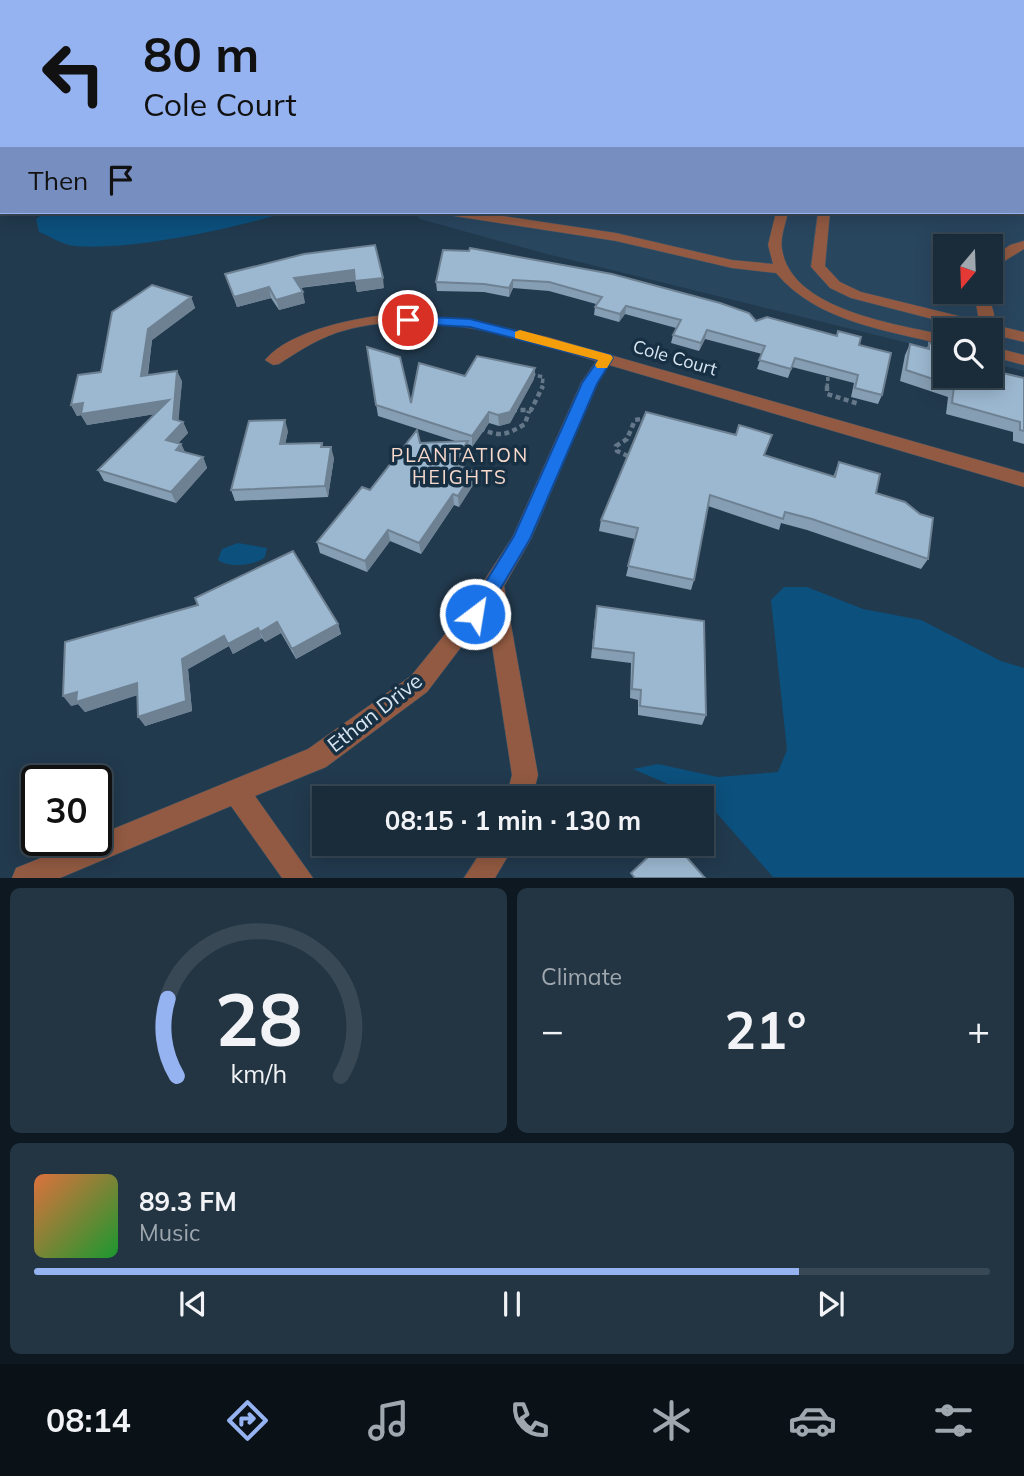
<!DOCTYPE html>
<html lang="en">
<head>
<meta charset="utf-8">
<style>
	:root { --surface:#1a2c3a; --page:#233442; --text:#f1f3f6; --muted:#9fa7af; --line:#384854; --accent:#95b2f1 }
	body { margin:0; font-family:Mulish,sans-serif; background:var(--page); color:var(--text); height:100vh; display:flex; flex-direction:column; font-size:26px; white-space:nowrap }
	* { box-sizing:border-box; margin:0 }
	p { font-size:23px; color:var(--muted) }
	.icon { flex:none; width:38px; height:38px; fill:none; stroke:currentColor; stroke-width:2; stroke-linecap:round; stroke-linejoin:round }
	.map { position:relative; height:878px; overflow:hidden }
	.drawer { display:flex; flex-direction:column; gap:10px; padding:10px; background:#0e1820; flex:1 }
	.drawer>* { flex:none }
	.guide { position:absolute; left:0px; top:0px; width:1026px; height:214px; box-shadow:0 4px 18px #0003,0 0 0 2px var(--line); background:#95b2f1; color:#111; overflow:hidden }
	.needle { width:46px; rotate:199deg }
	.tools { position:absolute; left:933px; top:234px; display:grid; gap:14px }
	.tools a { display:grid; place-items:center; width:70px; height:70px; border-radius:0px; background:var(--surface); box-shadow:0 4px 18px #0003,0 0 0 2px var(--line); font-size:35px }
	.speed { position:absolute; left:21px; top:765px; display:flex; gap:14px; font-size:35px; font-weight:700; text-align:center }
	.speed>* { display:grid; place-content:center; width:91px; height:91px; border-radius:50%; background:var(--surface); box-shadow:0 4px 18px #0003,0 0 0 2px var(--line); line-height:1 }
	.speed .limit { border:4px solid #111; border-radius:10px; background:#fff; color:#111 }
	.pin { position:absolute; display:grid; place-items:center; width:60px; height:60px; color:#fff; margin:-30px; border:4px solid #fff; border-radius:50%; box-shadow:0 2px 7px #0007 }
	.me { position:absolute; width:77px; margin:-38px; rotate:31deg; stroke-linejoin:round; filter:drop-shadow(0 0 5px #0008) }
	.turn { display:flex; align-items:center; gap:24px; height:147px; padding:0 28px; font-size:32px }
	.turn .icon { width:91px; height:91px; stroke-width:2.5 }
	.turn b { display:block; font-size:49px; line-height:60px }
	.then { display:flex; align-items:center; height:66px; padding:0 28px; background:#0003; gap:14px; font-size:26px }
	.big { font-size:52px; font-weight:700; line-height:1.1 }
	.drawer .tile { flex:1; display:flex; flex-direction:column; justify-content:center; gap:10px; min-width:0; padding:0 24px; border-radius:10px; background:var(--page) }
	.drawer .dial { align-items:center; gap:0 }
	.dial svg { height:182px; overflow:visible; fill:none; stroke:var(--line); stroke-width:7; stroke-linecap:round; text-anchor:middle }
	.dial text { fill:var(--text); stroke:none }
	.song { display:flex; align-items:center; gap:21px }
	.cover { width:84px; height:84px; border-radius:10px; background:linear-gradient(135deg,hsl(20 70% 55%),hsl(130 70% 35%)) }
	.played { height:7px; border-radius:4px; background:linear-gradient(90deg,var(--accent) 80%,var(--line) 80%) }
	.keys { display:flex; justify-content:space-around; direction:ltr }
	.heat { display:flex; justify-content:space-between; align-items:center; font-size:38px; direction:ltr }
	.drawer .tiles { flex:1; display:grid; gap:10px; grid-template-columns:1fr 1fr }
	.tile:last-child { grid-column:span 2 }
	.trip { position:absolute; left:312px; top:786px; width:402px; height:70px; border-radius:0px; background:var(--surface); box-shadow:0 4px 18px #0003,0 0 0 2px var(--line); font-weight:700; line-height:70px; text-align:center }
	.tabs { display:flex; height:112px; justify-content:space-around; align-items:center; background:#0a1217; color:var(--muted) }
	.tabs .icon { width:49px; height:49px }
	.tabs .current { color:var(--accent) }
	.tabs b { font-size:32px; color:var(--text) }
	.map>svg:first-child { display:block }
</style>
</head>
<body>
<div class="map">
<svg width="1024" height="878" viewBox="0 0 1024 878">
	<rect width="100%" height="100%" fill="#223a4e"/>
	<path fill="#29465f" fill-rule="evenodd" d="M363,0H1024V371L991,363L990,331H945V352L543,253L420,219L414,212H1024V2ZM945,247H990V292H945Z"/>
	<path fill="#0c507d" d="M45,212H287C232,229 131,251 74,246C63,245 50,236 39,232L36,219Z
		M238,543L267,548L265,557C255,566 228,568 218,560L222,549Z
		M784,587H807L863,609L921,620L1001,661L1024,668V877H773L705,800L633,769L658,764L718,777L778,772L787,750L771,600Z"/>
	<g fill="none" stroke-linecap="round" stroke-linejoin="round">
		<g stroke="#3f5668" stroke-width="1">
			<path id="minor" d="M56,0H64V2H56Z
				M348,0H356L347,2Z
				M0,41H2L0,47Z
				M448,212H476L616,233L732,260L773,264L768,245L776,212H788C786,223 780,237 782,249C791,310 896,324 945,335V345C886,330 817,322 776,273L732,268L616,241L454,216Z
				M818,212H830L825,266L840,282L861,292L979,321L974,292H988L994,314V325L1024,332V342L990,334V331H979L851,298L830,288L811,267Z
				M1024,241V249L990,270V259L1010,245Z
				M395,314L469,320L547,337L1024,473V487L609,365L597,384L531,539L504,586L538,775L532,798H506L512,775L487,613L427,692L326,767L255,796L313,878H282L231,806L60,878H12L16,868L85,840H96V836L308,749L411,676L467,607L513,536L581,383L596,361C518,338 428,308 346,330C322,336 300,350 279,364L273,365L265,360C290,330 358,317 395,314Z
				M990,346L1024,355V365L990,356Z
				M486,844H515L495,878H464Z"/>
		</g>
		<path stroke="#647889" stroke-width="3.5" stroke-dasharray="4.5 2.5" stroke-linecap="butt" d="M531,374L543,377L542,388
			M827,388L828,377"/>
		<path stroke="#647889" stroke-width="4.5" stroke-dasharray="5 3.5" stroke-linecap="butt" d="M827,386V394L859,404
			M512,410H531L543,386
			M480,428C500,438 506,435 525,424L529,411
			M628,456L617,451L616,446L627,439L635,420L647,418"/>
		<use href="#minor" fill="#925a42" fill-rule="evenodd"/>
	</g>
	<path fill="#869eb3" d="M443,250L859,345L882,395L878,404L851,397L854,383L792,367L788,378L757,369L762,354L705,339L699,351L671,343L673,335L676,328L625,314L619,322L594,315L595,307L596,304L549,291L513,288L509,297L484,292L437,291L436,282Z
		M304,254L384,288L357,292L355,281L300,288L305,303L279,310L271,298L237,307L225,274Z
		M191,297L195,308L152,340L148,375L182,381L178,420L183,422L188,433L178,443L181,444L185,452L203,457L207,468L176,503L104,481L98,470L155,414L87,425L81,415L77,416L71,405Z
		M929,343L945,376L994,371L1024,378V444L1013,441V432L946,414L948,397L900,381L905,355L910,344L927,348Z
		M367,347L411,403L465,376L535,368L534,379L510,423L499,426L489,423L472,447L469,446V452L459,466L474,471L475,482L459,507L454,505L421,554L390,541L367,572L320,553L317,542L420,443L455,441L378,416Z
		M288,431L285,444L322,443L323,447L334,458L328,497L235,501L231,490Z
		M765,455L833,477L839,462L876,493L928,559L921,569L807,530L781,523L779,530L708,506L694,580L691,590L626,576L635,539L599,531L601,520Z
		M198,605L338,624L341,634L296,659L281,633L265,642L262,638L233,654L229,646L188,669L192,711L145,726L137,695L85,712L78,704L71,706Z
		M595,617L706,715L702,725L638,715V700L630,698L631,663L591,658Z"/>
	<path fill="#6d8192" d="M354,270L355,281L296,288L294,278Z
		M383,278L384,288L357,292L355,281Z
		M513,280V288L509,297V288Z
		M269,287L271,298L237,307L234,297Z
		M303,292L305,303L279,310L276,300Z
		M191,297L195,308L152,340L146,387L141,376L148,329Z
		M626,306L625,314L619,322L620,314Z
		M707,330L705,339L699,351L701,343Z
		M535,368L534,379L510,423L499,426L498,415Z
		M177,371L182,381L178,427L183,422L188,433L171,451L166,440L173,419L174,411L87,425L81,415L77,416L71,405Z
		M489,412V423L472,447V436Z
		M285,420L288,431L283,455L280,444Z
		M468,441L469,452L453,474L452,463Z
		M181,444L186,455L176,450Z
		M331,447L334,458L328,497L325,486Z
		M203,457L207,468L176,503L171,492Z
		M474,471L475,482L459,507L458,496Z
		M453,494L454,505L421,554L419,543Z
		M388,530L390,541L367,572L365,561Z
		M277,622L281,633L265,642L260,632Z
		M338,624L341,634L296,659L292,649Z
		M258,628L262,638L233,654L229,646L188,669L192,711L145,726L138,717L182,659L224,636Z
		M137,683L144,693L85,712L78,704L71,706L63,696L77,692Z"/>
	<path fill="#9cb8d0" stroke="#6d8192" stroke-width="2" d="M100,0H195L196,2H101Z
		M271,0H326V2H273Z
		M525,0H692L691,2H522Z
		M375,245L383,278L355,281L354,270L294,278L303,292L276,300L269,287L234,297L225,274L304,254Z
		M470,248L612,274L720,303L749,313L756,321L767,317L837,336L838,331L861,337L859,345L891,353L882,395L855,388L858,375L795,358L791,369L759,360L765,346L707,330L701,343L673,335L681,320L626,306L620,314L595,307L602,297L549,282L513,280L509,288L484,284L436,282L443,250L469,251Z
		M152,285L191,297L148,329L141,376L177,371L173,419L183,422L166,440L181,444L176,450L203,457L171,492L98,470L169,400L81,414L83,403L71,405L78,375L101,372L112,312Z
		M929,343L945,347V376H990V365L994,366V371L1024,378V431L1020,430V422L952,403L954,386L906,370L910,344L929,349Z
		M367,347L400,357L411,403L419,363L465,376L477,356L535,368L510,412L498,415L489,412L472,436L376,405Z
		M646,412L736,435L739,425L772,435L764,455L835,477L839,462L880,474L876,493L905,502L920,514L933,518L928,559L812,519L785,512L783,519L710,495L694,580L628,566L638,528L601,520Z
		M285,420L280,444L322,443L321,447H331L325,486L231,490L249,421Z
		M417,430L420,443L468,441L452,463L474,471L458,496L453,494L419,543L388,530L365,561L317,542L362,487L370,490Z
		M293,551L338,624L292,649L277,622L260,632L258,628L228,644L224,636L182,659L186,701L138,717L137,683L76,702L77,692L63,696L65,642L198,605L195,598Z
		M597,606L704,621L706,715L640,706L641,690L632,689L634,653L593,648Z
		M662,844H675L705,878H635L631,873Z"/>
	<path fill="#1a73e8" stroke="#114b97" stroke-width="2" d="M408,316L470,319L611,355L613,358L597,384L530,539L482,620L475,623L468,620L466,614L514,536L582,383L598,360L470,327L403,323L401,320Z"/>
	<path fill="#f59e0b" d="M520,330L611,355L613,358L607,368H597L595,365L598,360L515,338V332Z"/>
	<g text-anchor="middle" stroke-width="7" stroke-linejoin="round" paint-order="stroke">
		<g font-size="18" fill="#d7e6f2" stroke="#183043">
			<text transform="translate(675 358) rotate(16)" y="6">Cole Court</text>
		</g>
		<g font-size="19" letter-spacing="2" fill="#fadacd" stroke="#183043">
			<text x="460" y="462">PLANTATION<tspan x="460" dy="22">HEIGHTS</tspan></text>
		</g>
		<g font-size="21" fill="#d7e6f2" stroke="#183043">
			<text transform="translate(375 713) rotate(-38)" y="7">Ethan Drive</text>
		</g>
	</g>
</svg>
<div class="tools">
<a><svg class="needle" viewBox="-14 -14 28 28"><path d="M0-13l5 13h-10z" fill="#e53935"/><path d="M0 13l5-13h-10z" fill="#9fa7af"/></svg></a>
<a><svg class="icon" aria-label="search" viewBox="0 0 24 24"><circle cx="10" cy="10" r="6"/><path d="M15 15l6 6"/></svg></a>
</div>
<div class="speed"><div class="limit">30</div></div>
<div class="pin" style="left:408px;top:320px;background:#d93025"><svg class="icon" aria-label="arrive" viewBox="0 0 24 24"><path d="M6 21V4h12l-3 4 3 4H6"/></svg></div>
<svg class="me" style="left:475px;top:614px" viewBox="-20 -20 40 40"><circle r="17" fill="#1a73e8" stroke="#fff" stroke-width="3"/><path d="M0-11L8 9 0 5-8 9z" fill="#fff"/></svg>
<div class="trip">08:15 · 1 min · 130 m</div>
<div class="guide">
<div class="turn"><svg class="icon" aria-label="left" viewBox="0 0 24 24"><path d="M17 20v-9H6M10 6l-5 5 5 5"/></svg><div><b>80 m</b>Cole Court</div></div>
<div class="then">Then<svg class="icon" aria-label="arrive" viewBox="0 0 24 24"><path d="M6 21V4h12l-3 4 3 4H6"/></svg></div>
</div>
</div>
<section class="drawer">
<div class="tiles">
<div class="tile dial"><svg viewBox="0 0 100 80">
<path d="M14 69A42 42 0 1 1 86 69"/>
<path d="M14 69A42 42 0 0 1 10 35" stroke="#95b2f1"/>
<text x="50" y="56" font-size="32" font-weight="700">28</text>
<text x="50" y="72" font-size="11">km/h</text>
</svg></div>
<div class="tile"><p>Climate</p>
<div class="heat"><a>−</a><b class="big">21°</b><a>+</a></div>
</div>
<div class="tile">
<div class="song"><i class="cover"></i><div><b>89.3 FM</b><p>Music</p></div></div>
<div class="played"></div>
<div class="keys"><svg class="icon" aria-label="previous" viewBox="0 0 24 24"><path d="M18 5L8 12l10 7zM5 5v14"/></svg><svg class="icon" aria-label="pause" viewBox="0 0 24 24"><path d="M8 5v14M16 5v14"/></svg><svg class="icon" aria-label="next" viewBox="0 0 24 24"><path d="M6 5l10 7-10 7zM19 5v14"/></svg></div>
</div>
</div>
</section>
<nav class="tabs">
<b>08:14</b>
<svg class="icon current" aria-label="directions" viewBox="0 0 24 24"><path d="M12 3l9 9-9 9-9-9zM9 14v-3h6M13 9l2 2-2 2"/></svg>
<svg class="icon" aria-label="music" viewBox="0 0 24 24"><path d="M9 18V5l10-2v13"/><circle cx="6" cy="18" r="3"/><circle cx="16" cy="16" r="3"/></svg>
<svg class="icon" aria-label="phone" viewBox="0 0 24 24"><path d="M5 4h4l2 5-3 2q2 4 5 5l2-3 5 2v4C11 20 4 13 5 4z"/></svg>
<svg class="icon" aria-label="climate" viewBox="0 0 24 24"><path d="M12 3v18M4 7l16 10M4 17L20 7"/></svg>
<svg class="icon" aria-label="car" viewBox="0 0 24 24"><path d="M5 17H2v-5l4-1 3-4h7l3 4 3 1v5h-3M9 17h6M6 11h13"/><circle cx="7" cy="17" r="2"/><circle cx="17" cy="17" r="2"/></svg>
<svg class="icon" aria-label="filters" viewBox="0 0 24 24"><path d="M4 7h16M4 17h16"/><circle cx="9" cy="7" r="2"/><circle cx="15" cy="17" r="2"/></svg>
</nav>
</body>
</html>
